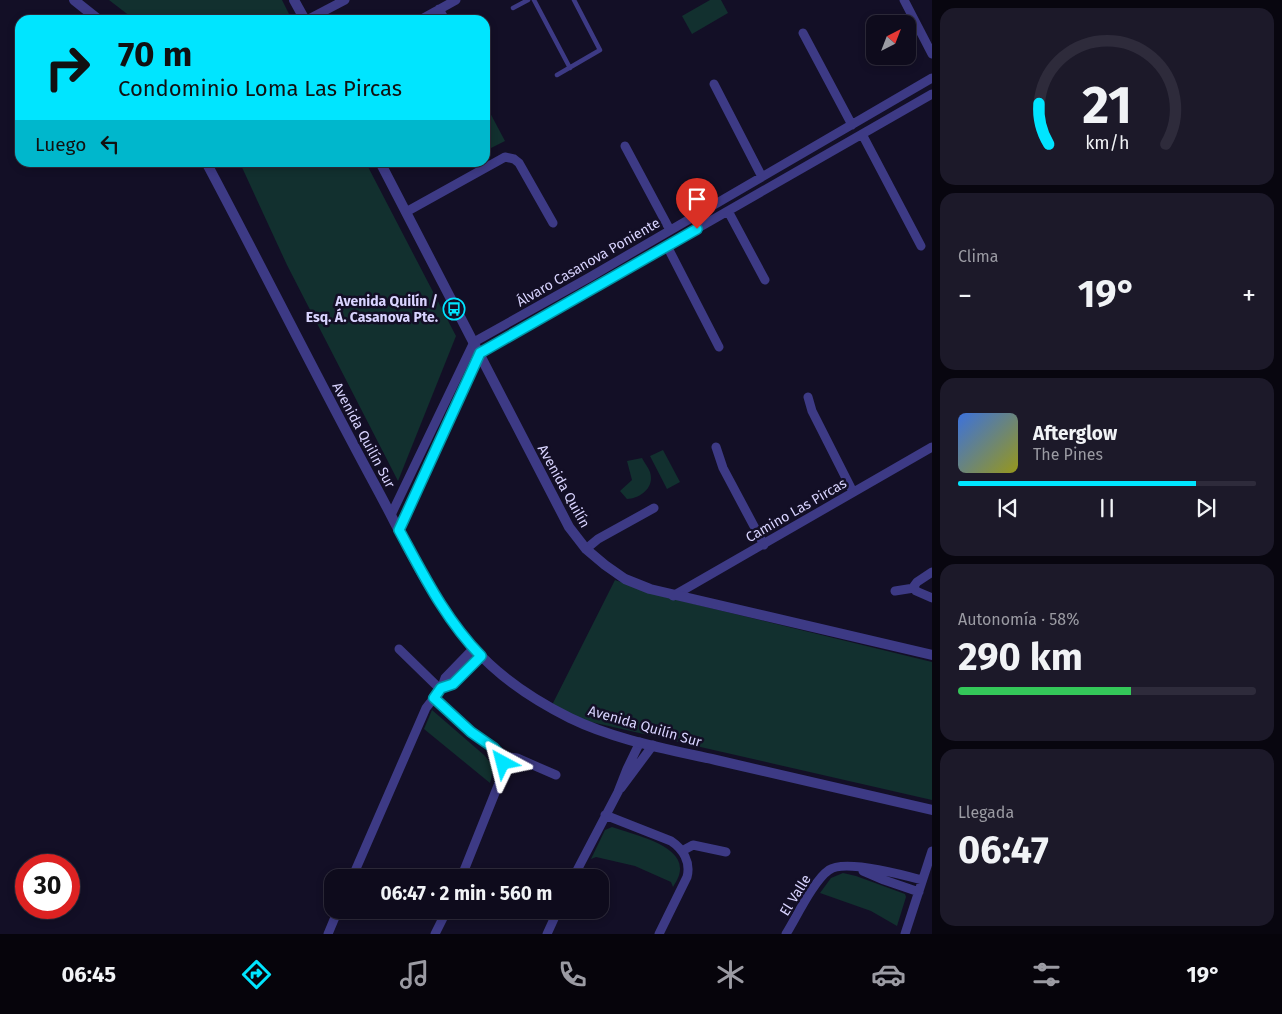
<!DOCTYPE html>
<html lang="es">
<head>
<meta charset="utf-8">
<style>
	:root { --surface:#0e0b1c; --page:#1c1929; --text:#f1f3f6; --muted:#9b9ba3; --line:#2e2b3b; --accent:#00e5ff }
	body { margin:0; font-family:"Fira Sans",sans-serif; background:var(--page); color:var(--text); height:100vh; display:flex; flex-direction:column; font-size:19px; white-space:nowrap }
	* { box-sizing:border-box; margin:0 }
	p { font-size:16px; color:var(--muted) }
	.icon { flex:none; width:28px; height:28px; fill:none; stroke:currentColor; stroke-width:2; stroke-linecap:round; stroke-linejoin:round }
	.map { position:relative; flex:1; overflow:hidden }
	.details { display:flex; flex-direction:column; gap:8px; padding:8px; background:#08060f; width:350px }
	.details>* { flex:none }
	.top-card { position:absolute; left:15px; top:15px; width:475px; height:152px; border-radius:15px; box-shadow:0 2px 8px #0003,0 0 0 1px var(--line); background:#00e5ff; color:#111; overflow:hidden }
	.needle { width:32px; rotate:42deg }
	.buttons { position:absolute; left:866px; top:15px; display:grid; gap:10px }
	.buttons a { display:grid; place-items:center; width:50px; height:50px; border-radius:10px; background:var(--surface); box-shadow:0 2px 8px #0003,0 0 0 1px var(--line); font-size:25px }
	.speed { position:absolute; left:15px; top:854px; display:flex; gap:10px; font-size:25px; font-weight:700; text-align:center }
	.speed>* { display:grid; place-content:center; width:65px; height:65px; border-radius:50%; background:var(--surface); box-shadow:0 2px 8px #0003,0 0 0 1px var(--line); line-height:1 }
	.speed .limit { border:8px solid #d22; background:#fff; color:#111 }
	.pin { position:absolute; display:grid; place-items:center; width:42px; height:42px; color:#fff; margin:-51px -21px; border-radius:50% 50% 50% 0; rotate:-45deg; box-shadow:0 0 5px #0007 }
	.pin .icon { rotate:45deg }
	.me { position:absolute; width:55px; margin:-28px; rotate:322deg; stroke-linejoin:round; filter:drop-shadow(0 0 4px #0008) }
	.turn { display:flex; align-items:center; gap:18px; height:105px; padding:0 20px; font-size:22px }
	.turn .icon { width:65px; height:65px; stroke-width:2.5 }
	.turn b { display:block; font-size:35px; line-height:42px }
	.then { display:flex; align-items:center; height:48px; padding:0 20px; background:#0003; gap:10px; font-size:19px }
	.big { font-size:38px; font-weight:700; line-height:1.1 }
	.details .card { flex:1; display:flex; flex-direction:column; justify-content:center; gap:8px; min-width:0; padding:0 18px; border-radius:15px; background:var(--page) }
	.details .dial { align-items:center; gap:0 }
	.dial svg { height:130px; overflow:visible; fill:none; stroke:var(--line); stroke-width:7; stroke-linecap:round; text-anchor:middle }
	.dial text { fill:var(--text); stroke:none }
	.song { display:flex; align-items:center; gap:15px }
	.cover { width:60px; height:60px; border-radius:8px; background:linear-gradient(135deg,hsl(220 70% 55%),hsl(60 70% 35%)) }
	.played { height:5px; border-radius:2px; background:linear-gradient(90deg,var(--accent) 80%,var(--line) 80%) }
	.keys { display:flex; justify-content:space-around; direction:ltr }
	.heat { display:flex; justify-content:space-between; align-items:center; font-size:28px; direction:ltr }
	.charge { height:8px; border-radius:4px; background:linear-gradient(90deg,#34c759 58%,var(--line) 0) }
	.trip { position:absolute; left:324px; top:869px; width:285px; height:50px; border-radius:15px; background:var(--surface); box-shadow:0 2px 8px #0003,0 0 0 1px var(--line); font-weight:700; line-height:50px; text-align:center }
	.dock { display:flex; height:80px; justify-content:space-around; align-items:center; background:#06040b; color:var(--muted) }
	.dock .icon { width:35px; height:35px }
	.dock .on { color:var(--accent) }
	.dock b { font-size:22px; color:var(--text) }
	main { display:flex; flex:1; min-height:0 }
	.map>svg:first-child { display:block }
</style>
</head>
<body>
<main>
<div class="map">
<svg width="932" height="934" viewBox="0 0 932 934">
	<rect width="100%" height="100%" fill="#130f26"/>
	<path fill="#12302f" d="M109,0H282L292,20H135Z
		M710,0H721L728,13L692,34L682,16Z
		M488,109L505,141L489,149L485,142V111Z
		M240,163H366L456,336L398,481L287,265Z
		M663,450L680,482L667,489L650,456Z
		M642,458C644,462 648,467 650,472C655,488 640,498 627,499L620,491L632,480L627,461Z
		M615,580L665,597L932,662V800L578,719L550,709Z
		M432,710L484,755C492,764 494,770 490,783L424,729Z
		M612,827C631,834 681,844 680,869C680,876 676,882 673,887L671,882L635,866L596,857L591,859L605,830Z
		M843,873L856,876L905,894L906,897L897,926L871,911L820,893L831,878Z"/>
	<g fill="none" stroke-linecap="round" stroke-linejoin="round">
		<path stroke="#3d3a85" stroke-width="4.5" d="M534,0L570,68
			M513,8L528,0
			M557,75L600,50L574,0"/>
		<path stroke="#3d3a85" stroke-width="9" d="M904,0L932,54
			M439,9L445,20
			M307,20L345,0
			M420,20L456,0
			M803,33L852,125
			M714,84L762,177
			M862,134L921,246
			M625,146L670,230
			M728,211L765,280
			M406,212L505,157L514,159L519,163L553,223
			M667,246L719,347
			M808,397L812,411L853,492
			M716,447L723,468L764,545
			M391,515L474,342L590,277L932,78
			M399,530L480,353L932,94
			M586,549L598,539L654,508
			M932,572L917,582L914,586L916,591L932,598
			M895,591L914,588
			M673,596L932,447
			M399,649L440,689
			M441,689L453,684L481,656
			M433,697L471,732L494,748L501,756L503,763L499,783L461,878
			M501,756L517,758L556,775
			M621,788L653,745
			M605,815L671,841C683,849 691,862 687,877L659,934
			M682,851L693,845L726,852
			M863,871L884,880L919,892
			M352,878L426,708L441,689L445,678L474,648
			M573,878L618,792L627,769L640,742
			M328,934L338,910
			M435,934L447,910
			M547,934L558,910
			M786,934C796,918 814,880 829,870C844,859 904,875 922,880
			M905,934L932,851"/>
		<path stroke="#3d3a85" stroke-width="10" d="M74,0L99,20
			M294,0L305,20
			M206,162C263,269 317,378 375,485C405,540 430,599 473,647C499,677 534,700 570,718C615,740 667,749 716,760C788,776 860,793 932,810
			M380,162L569,527L586,549L605,565L625,579L650,589L932,655"/>
	</g>
	<g fill="none" stroke-linecap="round" stroke-linejoin="round">
		<g stroke="#0095a6" stroke-width="12">
			<path id="route" d="M503,763L501,756L494,748L471,732L434,698L441,688L453,684L481,656C445,619 423,574 399,530L480,353L697,229"/>
		</g>
		<use href="#route" stroke="#00e5ff" stroke-width="9"/>
	</g>
	<defs>
		<g id="bus-ring" transform="scale(1.125)"><circle r="9.5" fill="#130f26" stroke="#00e5ff" stroke-width="1.5"/><path d="M-5-6H5V4H4V6H2V4H-2V6H-4V4H-5ZM-3.5-4V0h7V-4ZM-3.5 1.2v1.5H-2V1.2ZM2 1.2v1.5H3.5V1.2Z" fill="#00e5ff"/></g>
	</defs>
	<g fill-rule="evenodd">
		<use href="#bus-ring" x="454" y="309"/>
	</g>
	<g text-anchor="middle" stroke-width="5" stroke-linejoin="round" paint-order="stroke">
		<g font-size="14" fill="#d9d4ff" stroke="#130f26">
			<text transform="translate(588 262) rotate(-30)" y="5">Álvaro Casanova Poniente</text>
			<text transform="translate(364 435) rotate(62)" y="5">Avenida Quilín Sur</text>
			<text transform="translate(564 486) rotate(61)" y="5">Avenida Quilín</text>
			<text transform="translate(796 510) rotate(-30)" y="5">Camino Las Pircas</text>
			<text transform="translate(645 726) rotate(16)" y="5">Avenida Quilín Sur</text>
			<text transform="translate(795 895) rotate(-58)" y="5">El Valle</text>
		</g>
		<g font-size="14" font-weight="bold" fill="#d9d4ff" stroke="#130f26" text-anchor="end">
			<text x="438" y="306">Avenida Quilín /<tspan x="438" dy="16">Esq. Á. Casanova Pte.</tspan></text>
		</g>
	</g>
</svg>
<div class="buttons">
<a><svg class="needle" viewBox="-14 -14 28 28"><path d="M0-13l5 13h-10z" fill="#e53935"/><path d="M0 13l5-13h-10z" fill="#9b9ba3"/></svg></a>
</div>
<div class="speed"><div class="limit">30</div></div>
<div class="pin" style="left:697px;top:229px;background:#d93025"><svg class="icon" aria-label="arrive" viewBox="0 0 24 24"><path d="M6 21V4h12l-3 4 3 4H6"/></svg></div>
<svg class="me" style="left:503px;top:763px" viewBox="-20 -20 40 40"><path d="M0-17L14 15 0 8-14 15z" fill="#00e5ff" stroke="#fff" stroke-width="4"/></svg>
<div class="trip">06:47 · 2 min · 560 m</div>
<div class="top-card">
<div class="turn"><svg class="icon" aria-label="right" viewBox="0 0 24 24"><path d="M7 20v-9h11M14 6l5 5-5 5"/></svg><div><b>70 m</b>Condominio Loma Las Pircas</div></div>
<div class="then">Luego<svg class="icon" aria-label="left" viewBox="0 0 24 24"><path d="M17 20v-9H6M10 6l-5 5 5 5"/></svg></div>
</div>
</div>
<section class="details">
<div class="card dial"><svg viewBox="0 0 100 80">
<path d="M14 69A42 42 0 1 1 86 69"/>
<path d="M14 69A42 42 0 0 1 8 44" stroke="#00e5ff"/>
<text x="50" y="56" font-size="32" font-weight="700">21</text>
<text x="50" y="72" font-size="11">km/h</text>
</svg></div>
<div class="card"><p>Clima</p>
<div class="heat"><a>−</a><b class="big">19°</b><a>+</a></div>
</div>
<div class="card">
<div class="song"><i class="cover"></i><div><b>Afterglow</b><p>The Pines</p></div></div>
<div class="played"></div>
<div class="keys"><svg class="icon" aria-label="previous" viewBox="0 0 24 24"><path d="M18 5L8 12l10 7zM5 5v14"/></svg><svg class="icon" aria-label="pause" viewBox="0 0 24 24"><path d="M8 5v14M16 5v14"/></svg><svg class="icon" aria-label="next" viewBox="0 0 24 24"><path d="M6 5l10 7-10 7zM19 5v14"/></svg></div>
</div>
<div class="card"><p>Autonomía · 58%</p><b class="big">290 km</b><div class="charge"></div></div>
<div class="card"><p>Llegada</p><b class="big">06:47</b></div>
</section>
</main>
<nav class="dock">
<b>06:45</b>
<svg class="icon on" aria-label="directions" viewBox="0 0 24 24"><path d="M12 3l9 9-9 9-9-9zM9 14v-3h6M13 9l2 2-2 2"/></svg>
<svg class="icon" aria-label="music" viewBox="0 0 24 24"><path d="M9 18V5l10-2v13"/><circle cx="6" cy="18" r="3"/><circle cx="16" cy="16" r="3"/></svg>
<svg class="icon" aria-label="phone" viewBox="0 0 24 24"><path d="M5 4h4l2 5-3 2q2 4 5 5l2-3 5 2v4C11 20 4 13 5 4z"/></svg>
<svg class="icon" aria-label="climate" viewBox="0 0 24 24"><path d="M12 3v18M4 7l16 10M4 17L20 7"/></svg>
<svg class="icon" aria-label="car" viewBox="0 0 24 24"><path d="M5 17H2v-5l4-1 3-4h7l3 4 3 1v5h-3M9 17h6M6 11h13"/><circle cx="7" cy="17" r="2"/><circle cx="17" cy="17" r="2"/></svg>
<svg class="icon" aria-label="filters" viewBox="0 0 24 24"><path d="M4 7h16M4 17h16"/><circle cx="9" cy="7" r="2"/><circle cx="15" cy="17" r="2"/></svg>
<b>19°</b>
</nav>
</body>
</html>
